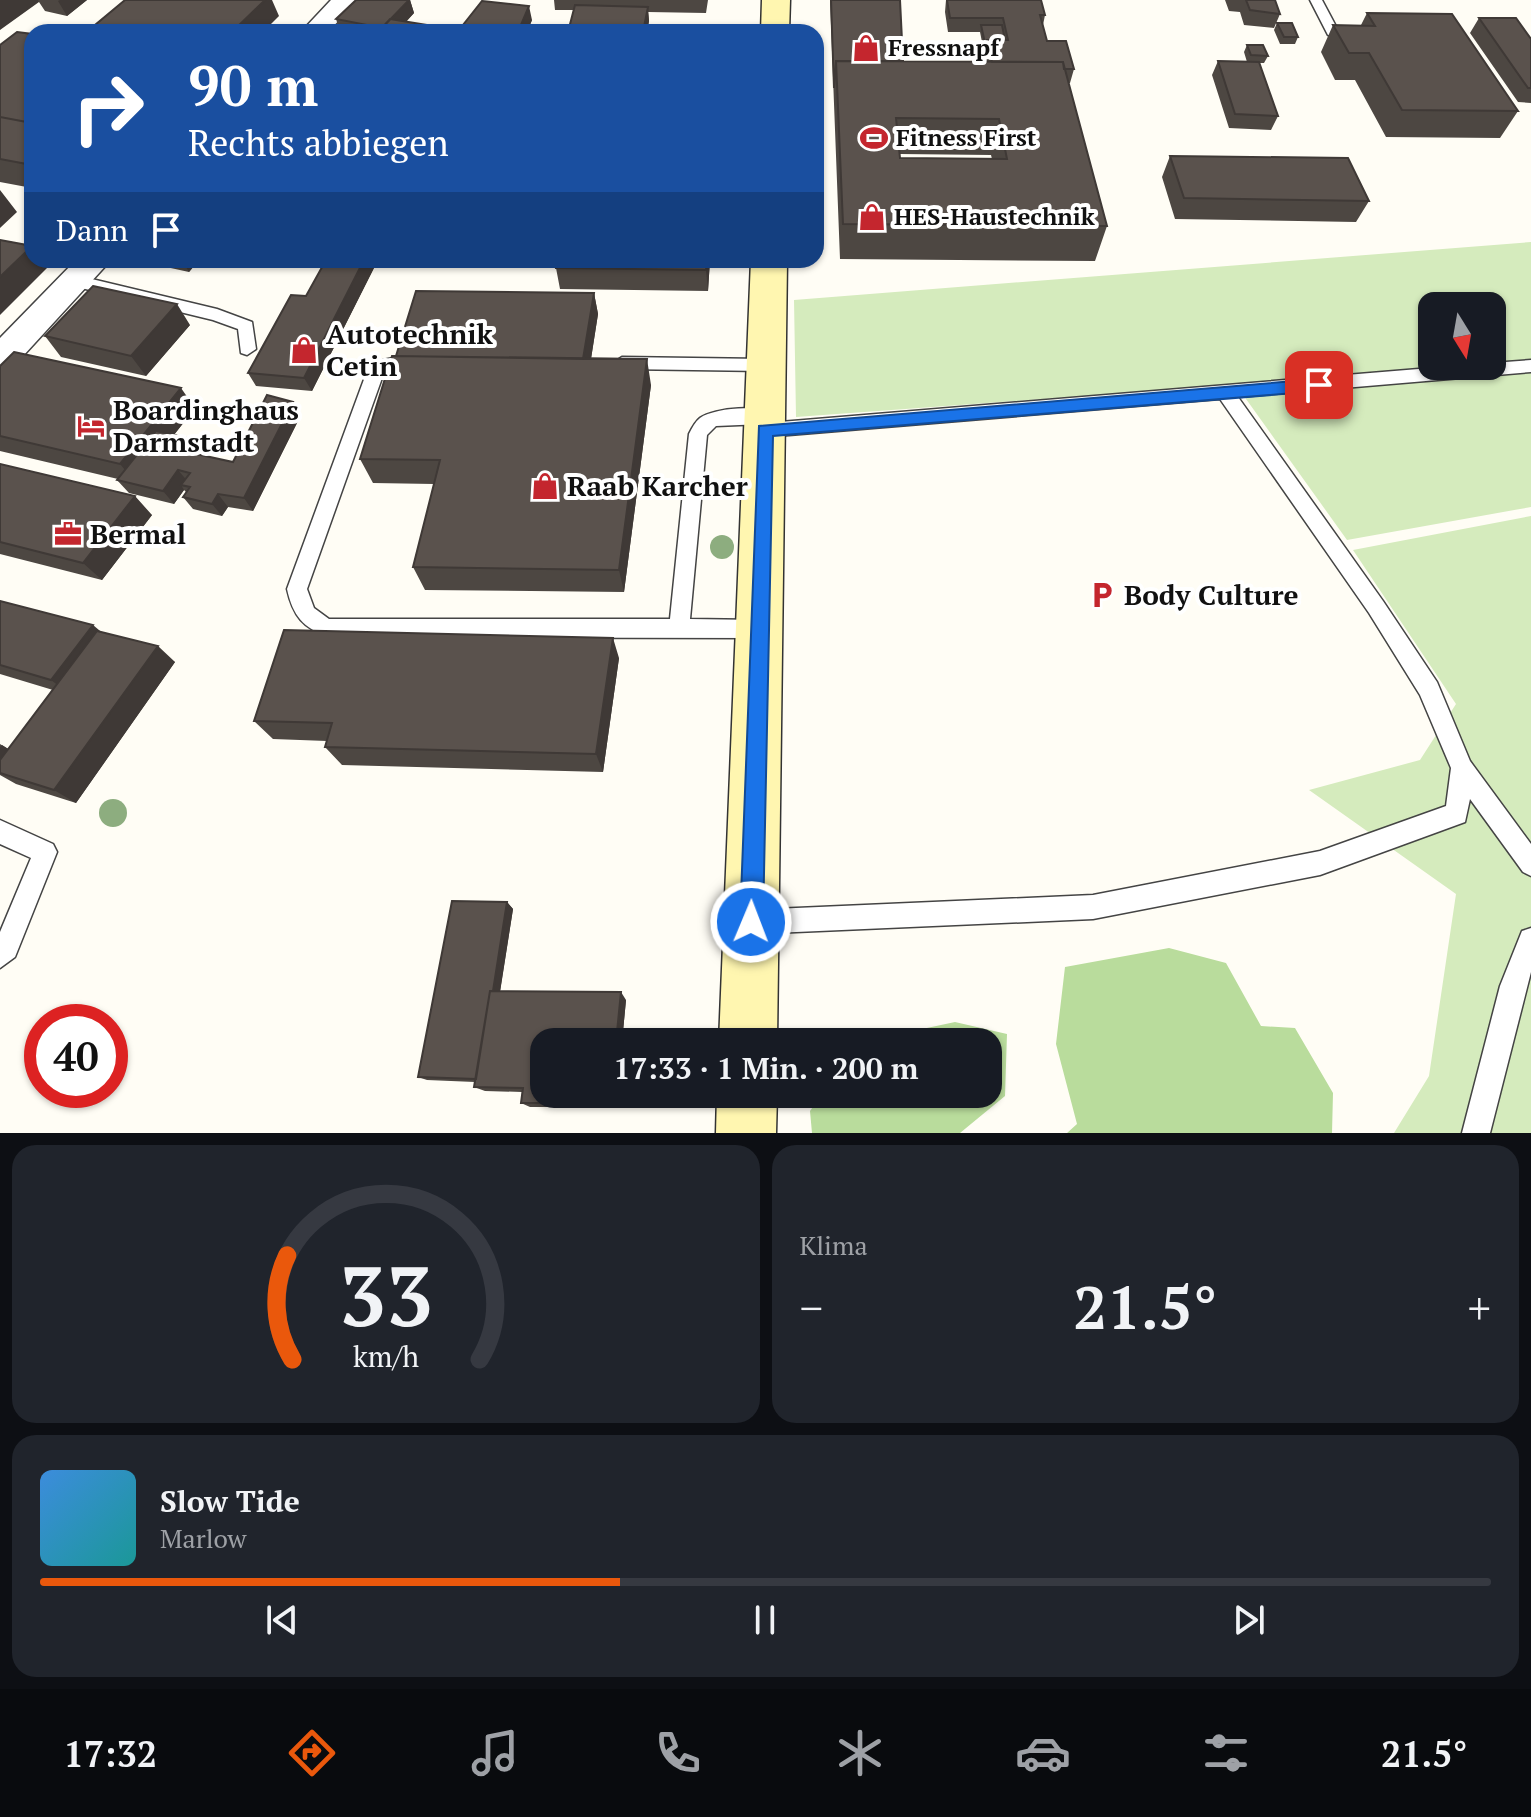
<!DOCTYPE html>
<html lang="de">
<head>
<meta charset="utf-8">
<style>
	:root { --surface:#171b24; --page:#20242c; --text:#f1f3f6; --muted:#9ea1a6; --line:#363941; --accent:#ea580c }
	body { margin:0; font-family:"PT Serif",serif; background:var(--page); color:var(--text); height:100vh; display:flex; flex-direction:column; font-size:30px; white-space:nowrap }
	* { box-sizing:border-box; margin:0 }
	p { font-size:26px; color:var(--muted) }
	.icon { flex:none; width:44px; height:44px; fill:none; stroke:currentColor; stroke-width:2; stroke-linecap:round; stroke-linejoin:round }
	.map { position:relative; height:1133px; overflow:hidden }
	.drawer { display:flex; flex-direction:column; gap:12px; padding:12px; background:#0d0f14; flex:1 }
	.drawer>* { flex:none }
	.guide { position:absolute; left:24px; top:24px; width:800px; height:244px; border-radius:24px; box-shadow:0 2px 6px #0004; background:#1a4fa0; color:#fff; overflow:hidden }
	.needle { width:52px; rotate:169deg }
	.buttons { position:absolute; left:1418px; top:292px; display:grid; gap:16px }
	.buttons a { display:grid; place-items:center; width:88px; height:88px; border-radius:16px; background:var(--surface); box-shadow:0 2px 6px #0004; font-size:40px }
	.speed { position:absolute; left:24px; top:1004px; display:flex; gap:16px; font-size:40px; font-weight:700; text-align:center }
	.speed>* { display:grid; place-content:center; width:104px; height:104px; border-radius:50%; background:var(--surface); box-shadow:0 2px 6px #0004; line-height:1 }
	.speed .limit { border:12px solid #d22; background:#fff; color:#111 }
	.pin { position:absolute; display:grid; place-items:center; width:68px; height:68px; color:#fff; margin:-34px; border-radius:16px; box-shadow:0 4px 12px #0006 }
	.me { position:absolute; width:88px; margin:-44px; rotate:1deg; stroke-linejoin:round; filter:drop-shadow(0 0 6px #0008) }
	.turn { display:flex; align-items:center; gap:28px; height:168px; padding:0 32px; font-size:36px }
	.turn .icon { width:104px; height:104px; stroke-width:2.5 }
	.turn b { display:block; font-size:56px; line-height:68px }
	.then { display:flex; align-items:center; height:76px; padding:0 32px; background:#0003; gap:16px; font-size:30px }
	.big { font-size:60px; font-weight:800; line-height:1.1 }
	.drawer .card { flex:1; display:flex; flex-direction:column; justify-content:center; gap:12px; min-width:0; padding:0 28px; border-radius:24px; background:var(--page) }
	.drawer .dial { align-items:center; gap:0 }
	.dial svg { height:208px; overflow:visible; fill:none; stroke:var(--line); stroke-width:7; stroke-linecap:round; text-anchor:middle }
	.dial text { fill:var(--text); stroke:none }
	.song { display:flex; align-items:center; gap:24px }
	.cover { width:96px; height:96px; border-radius:12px; background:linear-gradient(135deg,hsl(210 70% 55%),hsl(180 70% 35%)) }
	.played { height:8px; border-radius:4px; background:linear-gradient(90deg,var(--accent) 40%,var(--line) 40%) }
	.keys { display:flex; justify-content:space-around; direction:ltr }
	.heat { display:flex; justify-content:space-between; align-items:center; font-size:44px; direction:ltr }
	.drawer .tiles { flex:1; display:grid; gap:12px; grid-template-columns:1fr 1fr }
	.card:last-child { grid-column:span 2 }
	.trip { position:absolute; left:530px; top:1028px; width:472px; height:80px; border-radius:24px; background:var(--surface); box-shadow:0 2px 6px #0004; font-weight:800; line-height:80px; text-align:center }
	.menu { display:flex; height:128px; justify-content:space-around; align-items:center; background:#090b0e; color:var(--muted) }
	.menu .icon { width:56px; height:56px }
	.menu .selected { color:var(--accent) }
	.menu b { font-size:36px; color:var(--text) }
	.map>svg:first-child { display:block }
</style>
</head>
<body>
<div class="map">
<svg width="1531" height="1133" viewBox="0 0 1531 1133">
	<rect width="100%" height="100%" fill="#fffdf5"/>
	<path fill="#d5ebbd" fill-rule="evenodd" d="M1531,242V507L1347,540L1236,385L796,417L794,300ZM1432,306H1492V366H1432Z
		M1531,516V1133H1394L1429,1076L1456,894L1309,790L1420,760L1456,704L1353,550Z"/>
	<path fill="#b9dc9c" d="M1169,948L1226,963L1261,1026L1295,1028L1333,1093L1332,1133H1067L1077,1124L1056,1044L1065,967Z
		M955,1022L1007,1034L1005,1096L960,1133H812L810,1111L822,1094H988V1042H861Z"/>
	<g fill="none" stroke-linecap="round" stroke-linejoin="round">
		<g stroke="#444" stroke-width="3">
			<path id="lane" d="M1310,0H1322L1339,32L1338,35H1328Z
				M75,275L217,309L252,322L256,349L247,355L241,353L238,329L213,320L69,285L67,281Z
				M409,355L418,361L415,365L394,370L382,378L307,589L314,608L329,619H670L689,434C692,428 695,422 700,418C714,408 764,403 774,417L768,423L1455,366H1492V363L1531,360V372L1238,397L1383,601L1437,682L1470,761L1531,844V876L1523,872L1470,799L1465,822L1320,875L1093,919L753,934L744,931L741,922L744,913L753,910L1093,895L1320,851L1446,806L1451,768L1420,695L1369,613L1220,399L765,437L756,430L763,424L716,426L707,435L690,619L759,620L766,623L769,629L766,635L759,638L329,637C303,628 293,616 287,589L366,374L383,360Z
				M622,357L766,359L775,365L766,371L622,369L613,363Z
				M0,820L53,844L57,852L15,957L0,968V932L31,858L0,844Z
				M1531,928V972L1490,1133H1462L1500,986L1522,931Z"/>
		</g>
		<g stroke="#444" stroke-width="3">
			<path id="street" d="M331,0H358L328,32H301Z
				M76,260H111L12,368L0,371V338Z"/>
		</g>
		<g stroke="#333" stroke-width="3">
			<path id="secondary" d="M762,0H790L789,32H761Z
				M751,260H787L777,1042H719Z
				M717,1094H777L776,1133H716Z"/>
		</g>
		<use href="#lane" fill="#fff" fill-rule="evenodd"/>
		<use href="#street" fill="#fff" fill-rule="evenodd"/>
		<use href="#secondary" fill="#fff6b0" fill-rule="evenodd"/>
	</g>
	<g fill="#8dad7f">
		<circle cx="722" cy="547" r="12"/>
		<circle cx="113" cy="813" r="14"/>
	</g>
	<path fill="#4d4742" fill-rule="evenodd" d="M0,0H87L67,16L45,11L39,2Z
		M356,0H410L414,13L406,22L459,30L532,20L527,32H340L336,19Z
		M554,0H708L706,13L648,12L649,21L647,32H568L574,10H555Z
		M830,0H899L903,61L986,62L980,32H948L945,12L946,0H1041L1045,15L1043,25L1047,41L1074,69L1070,83H1068L1107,226L1095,261L840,259ZM900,154L991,155L992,159L900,158Z
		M1225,0H1275L1280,14L1274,28L1244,25L1240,12L1229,11Z
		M1367,13L1518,111L1500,138L1386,137L1355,80H1335L1321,52L1333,25H1361Z
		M1479,18L1531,39V103L1518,102L1470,33Z
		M1277,23L1298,37L1295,44H1280L1274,30Z
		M32,34V188L0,182V45Z
		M1247,45L1268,56L1264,63H1259L1278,116L1271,130L1229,128L1212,75L1218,61L1247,62L1244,52Z
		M1170,156L1369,201L1356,222L1175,219L1162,177Z
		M134,260H199L189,272Z
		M326,260H378L312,391L256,386L248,373L306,296Z
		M557,260H710L708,291L560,289L556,268Z
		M594,293L598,314L591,359L651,385L624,592L425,590L413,567L434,484L373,483L360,459Z
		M190,325L146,376L61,357L45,336Z
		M0,366L195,408L174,435L197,451L195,454L233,462L301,415L253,511L228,507L222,516L193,509L183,497L186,492L184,490L174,504L129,493L117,480L118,479L0,451Z
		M0,464L152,515L102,580L0,554Z
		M0,601L101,632L175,662L76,803L16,784L0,775V744L8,749L53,690L0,674Z
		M619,658L603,772L342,765L325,747L327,741L273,739L254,721Z
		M507,902L513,909L500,991L626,1000L622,1042H544V1094H552L551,1107H530L521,1103L522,1092L485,1091L474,1087L475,1082L427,1080L418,1077Z"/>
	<path fill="#3f3936" d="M0,0H38L39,2L0,30Z
		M60,0H87L67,16L58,1Z
		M265,0H272L279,16L263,32H232Z
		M409,0H410L414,13L396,32L382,28Z
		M529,6L532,20L527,32H518Z
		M648,7L649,21L647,32H643Z
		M0,190L17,212L0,228Z
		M32,246V260H43L48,267L0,315V277Z
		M182,260H199L189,272Z
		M364,260H378L312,391L304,378Z
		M707,260H710L708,291L706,270Z
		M594,293L598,314L587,384L582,364Z
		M177,304L190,325L146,376L131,356Z
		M647,359L651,385L624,592L619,570Z
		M181,388L195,408L136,483L120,464Z
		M293,402L301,415L253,511L244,498Z
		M187,438L197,451L188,463L178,450Z
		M178,470L189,483L181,485L184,490L174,504L163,491Z
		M218,494L228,507L222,516L212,504Z
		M135,496L152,515L102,580L83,563Z
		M93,625L112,641L72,696L51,680Z
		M613,638L619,658L603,772L596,754Z
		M158,646L175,662L76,803L54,790Z
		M2,745L18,755L0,773V747Z
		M507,902L513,909L486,1082L479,1079Z
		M621,992L626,1000L622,1042H616Z
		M544,1094H552L551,1107L543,1103Z"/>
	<path fill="#5a524d" stroke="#3f3936" stroke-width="2" fill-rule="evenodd" d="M125,0H265L232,32H98L89,30Z
		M356,0H409L382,28L336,19Z
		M831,0H900L903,61H836L834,88Z
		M947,0H1041L1045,15H1040L1047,41H1066L1074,69H1064L1063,62H992L987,40H1008L1003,18H950Z
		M1246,0H1275L1280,14L1250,10Z
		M482,1L529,6L518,32H470L459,30Z
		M575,5L648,7L643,32H568Z
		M1367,13L1452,14L1518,111L1402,110L1369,53H1349L1333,25L1375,26Z
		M1479,18H1516L1531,39V88H1528Z
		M390,19L470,32H378Z
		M1277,23H1292L1298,37H1284Z
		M981,25H1002L1005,40H987L986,48Z
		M17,32L32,34V123L0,117V45Z
		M1247,45H1263L1268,56L1251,55Z
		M836,61L1063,62L1107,226L843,224ZM896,118L999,119L1007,159L900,158Z
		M1218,61L1259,62L1278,116L1235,114Z
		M0,117L32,123V165L0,159Z
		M1170,156L1348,158L1369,201L1184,198Z
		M0,240L32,246L0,277Z
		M326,260H364L304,378L248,373L291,295L306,296Z
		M557,260H707L706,270L556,268Z
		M93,286L177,304L131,356L45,336Z
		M416,291L594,293L583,359L396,356Z
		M14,352L181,388L120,464L0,436V366Z
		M392,356L647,359L619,570L413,567L440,460L360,459Z
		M267,395L293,402L244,498L218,494L212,504L183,497L190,487L181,485L190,473L178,470L163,491L117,480L156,431L187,438L178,450L233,462Z
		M0,464L135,496L83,563L0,542Z
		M0,601L93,625L51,680L0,665Z
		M284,630L613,638L596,754L325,747L332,723L254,721Z
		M97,631L158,646L54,790L0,773V760Z
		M452,901L507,902L493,991H490L476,1079L418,1077Z
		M490,991L621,992L616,1042H544L543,1103H521L523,1088L474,1087Z"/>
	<path fill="#1a73e8" stroke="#114b97" stroke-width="2" d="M1319,379L1327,385L1319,391L773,436L763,922L759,930L751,933L743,930L740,922L759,426Z"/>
	<defs>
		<g id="shop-bare" transform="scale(2.16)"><path d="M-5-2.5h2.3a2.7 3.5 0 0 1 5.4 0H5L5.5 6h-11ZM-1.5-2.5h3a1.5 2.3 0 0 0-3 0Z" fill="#c4262e" stroke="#fff" stroke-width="2.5" paint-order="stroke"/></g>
		<g id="stadium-bare" transform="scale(2.16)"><path d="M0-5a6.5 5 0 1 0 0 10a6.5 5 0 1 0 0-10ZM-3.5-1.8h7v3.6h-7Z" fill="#c4262e" stroke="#fff" stroke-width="2.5" paint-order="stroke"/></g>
		<g id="hotel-bare" transform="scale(2.16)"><path d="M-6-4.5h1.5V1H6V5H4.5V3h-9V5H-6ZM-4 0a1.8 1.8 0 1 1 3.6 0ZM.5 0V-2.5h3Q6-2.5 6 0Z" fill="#c4262e" stroke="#fff" stroke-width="2.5" paint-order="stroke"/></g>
		<g id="office-bare" transform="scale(2.16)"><path d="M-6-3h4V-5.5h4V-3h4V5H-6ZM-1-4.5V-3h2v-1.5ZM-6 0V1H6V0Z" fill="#c4262e" stroke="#fff" stroke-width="2.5" paint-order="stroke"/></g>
		<g id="parking-bare" transform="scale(2.16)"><path d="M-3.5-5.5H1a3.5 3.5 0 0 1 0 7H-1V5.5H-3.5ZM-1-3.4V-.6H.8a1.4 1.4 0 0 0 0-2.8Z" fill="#c4262e" stroke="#fff" stroke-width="2.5" paint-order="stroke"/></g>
	</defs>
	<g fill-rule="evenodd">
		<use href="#shop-bare" x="866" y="48"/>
		<use href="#stadium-bare" x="874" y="138"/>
		<use href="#shop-bare" x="872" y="217"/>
		<use href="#shop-bare" x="304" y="350"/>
		<use href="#hotel-bare" x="91" y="426"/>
		<use href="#shop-bare" x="545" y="486"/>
		<use href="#office-bare" x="68" y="534"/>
		<use href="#parking-bare" x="1102" y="595"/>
	</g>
	<g text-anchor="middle" stroke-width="8" stroke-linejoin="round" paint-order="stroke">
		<g font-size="24" font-weight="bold" fill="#111" stroke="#fff" text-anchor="start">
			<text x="888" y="56">Fressnapf</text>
			<text x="896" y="146">Fitness First</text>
			<text x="894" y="225">HES-Haustechnik</text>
		</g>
		<g font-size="28" font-weight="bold" fill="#111" stroke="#fff" text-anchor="start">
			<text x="326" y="344">Autotechnik<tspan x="326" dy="32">Cetin</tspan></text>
			<text x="113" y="420">Boardinghaus<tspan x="113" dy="32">Darmstadt</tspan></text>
			<text x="567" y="496">Raab Karcher</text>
			<text x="90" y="544">Bermal</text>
			<text x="1124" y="605">Body Culture</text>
		</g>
	</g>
</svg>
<div class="buttons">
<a><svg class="needle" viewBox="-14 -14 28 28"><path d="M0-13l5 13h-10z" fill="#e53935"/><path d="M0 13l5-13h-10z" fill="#9ea1a6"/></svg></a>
</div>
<div class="speed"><div class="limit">40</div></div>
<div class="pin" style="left:1319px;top:385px;background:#d93025"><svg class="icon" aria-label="arrive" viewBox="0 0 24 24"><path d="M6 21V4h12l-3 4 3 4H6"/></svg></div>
<svg class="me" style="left:751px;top:922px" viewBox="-20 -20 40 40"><circle r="17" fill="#1a73e8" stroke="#fff" stroke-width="3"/><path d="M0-11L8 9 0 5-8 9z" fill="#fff"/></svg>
<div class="trip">17:33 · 1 Min. · 200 m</div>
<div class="guide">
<div class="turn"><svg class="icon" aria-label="right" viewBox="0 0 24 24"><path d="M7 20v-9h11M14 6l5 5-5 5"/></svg><div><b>90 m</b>Rechts abbiegen</div></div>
<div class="then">Dann<svg class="icon" aria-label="arrive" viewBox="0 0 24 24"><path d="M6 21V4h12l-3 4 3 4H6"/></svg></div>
</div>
</div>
<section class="drawer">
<div class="tiles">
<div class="card dial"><svg viewBox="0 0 100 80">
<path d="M14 69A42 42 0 1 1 86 69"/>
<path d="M14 69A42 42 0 0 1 12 29" stroke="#ea580c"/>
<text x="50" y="56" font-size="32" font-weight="700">33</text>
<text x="50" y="72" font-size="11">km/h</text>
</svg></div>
<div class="card"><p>Klima</p>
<div class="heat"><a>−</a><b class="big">21.5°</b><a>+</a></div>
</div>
<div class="card">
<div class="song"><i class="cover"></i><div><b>Slow Tide</b><p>Marlow</p></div></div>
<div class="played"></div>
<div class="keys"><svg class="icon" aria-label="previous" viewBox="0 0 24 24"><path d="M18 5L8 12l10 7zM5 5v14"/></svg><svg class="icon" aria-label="pause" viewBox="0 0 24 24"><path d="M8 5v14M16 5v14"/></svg><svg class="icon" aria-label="next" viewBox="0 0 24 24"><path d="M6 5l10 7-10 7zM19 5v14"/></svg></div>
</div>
</div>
</section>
<nav class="menu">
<b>17:32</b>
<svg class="icon selected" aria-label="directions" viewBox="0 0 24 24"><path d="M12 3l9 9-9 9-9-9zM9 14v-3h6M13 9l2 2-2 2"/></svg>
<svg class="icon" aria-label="music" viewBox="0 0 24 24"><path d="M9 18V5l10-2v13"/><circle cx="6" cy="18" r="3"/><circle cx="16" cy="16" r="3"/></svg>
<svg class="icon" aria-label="phone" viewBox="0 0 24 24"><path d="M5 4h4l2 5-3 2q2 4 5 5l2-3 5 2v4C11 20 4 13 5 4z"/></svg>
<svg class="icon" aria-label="climate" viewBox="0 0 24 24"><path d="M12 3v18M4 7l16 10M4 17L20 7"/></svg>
<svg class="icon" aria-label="car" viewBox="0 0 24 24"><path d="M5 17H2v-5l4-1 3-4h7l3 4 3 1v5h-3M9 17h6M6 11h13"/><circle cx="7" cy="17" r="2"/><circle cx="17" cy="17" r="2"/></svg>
<svg class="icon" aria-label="filters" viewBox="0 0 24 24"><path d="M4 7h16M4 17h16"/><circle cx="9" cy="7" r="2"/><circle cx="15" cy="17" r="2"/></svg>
<b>21.5°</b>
</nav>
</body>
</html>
